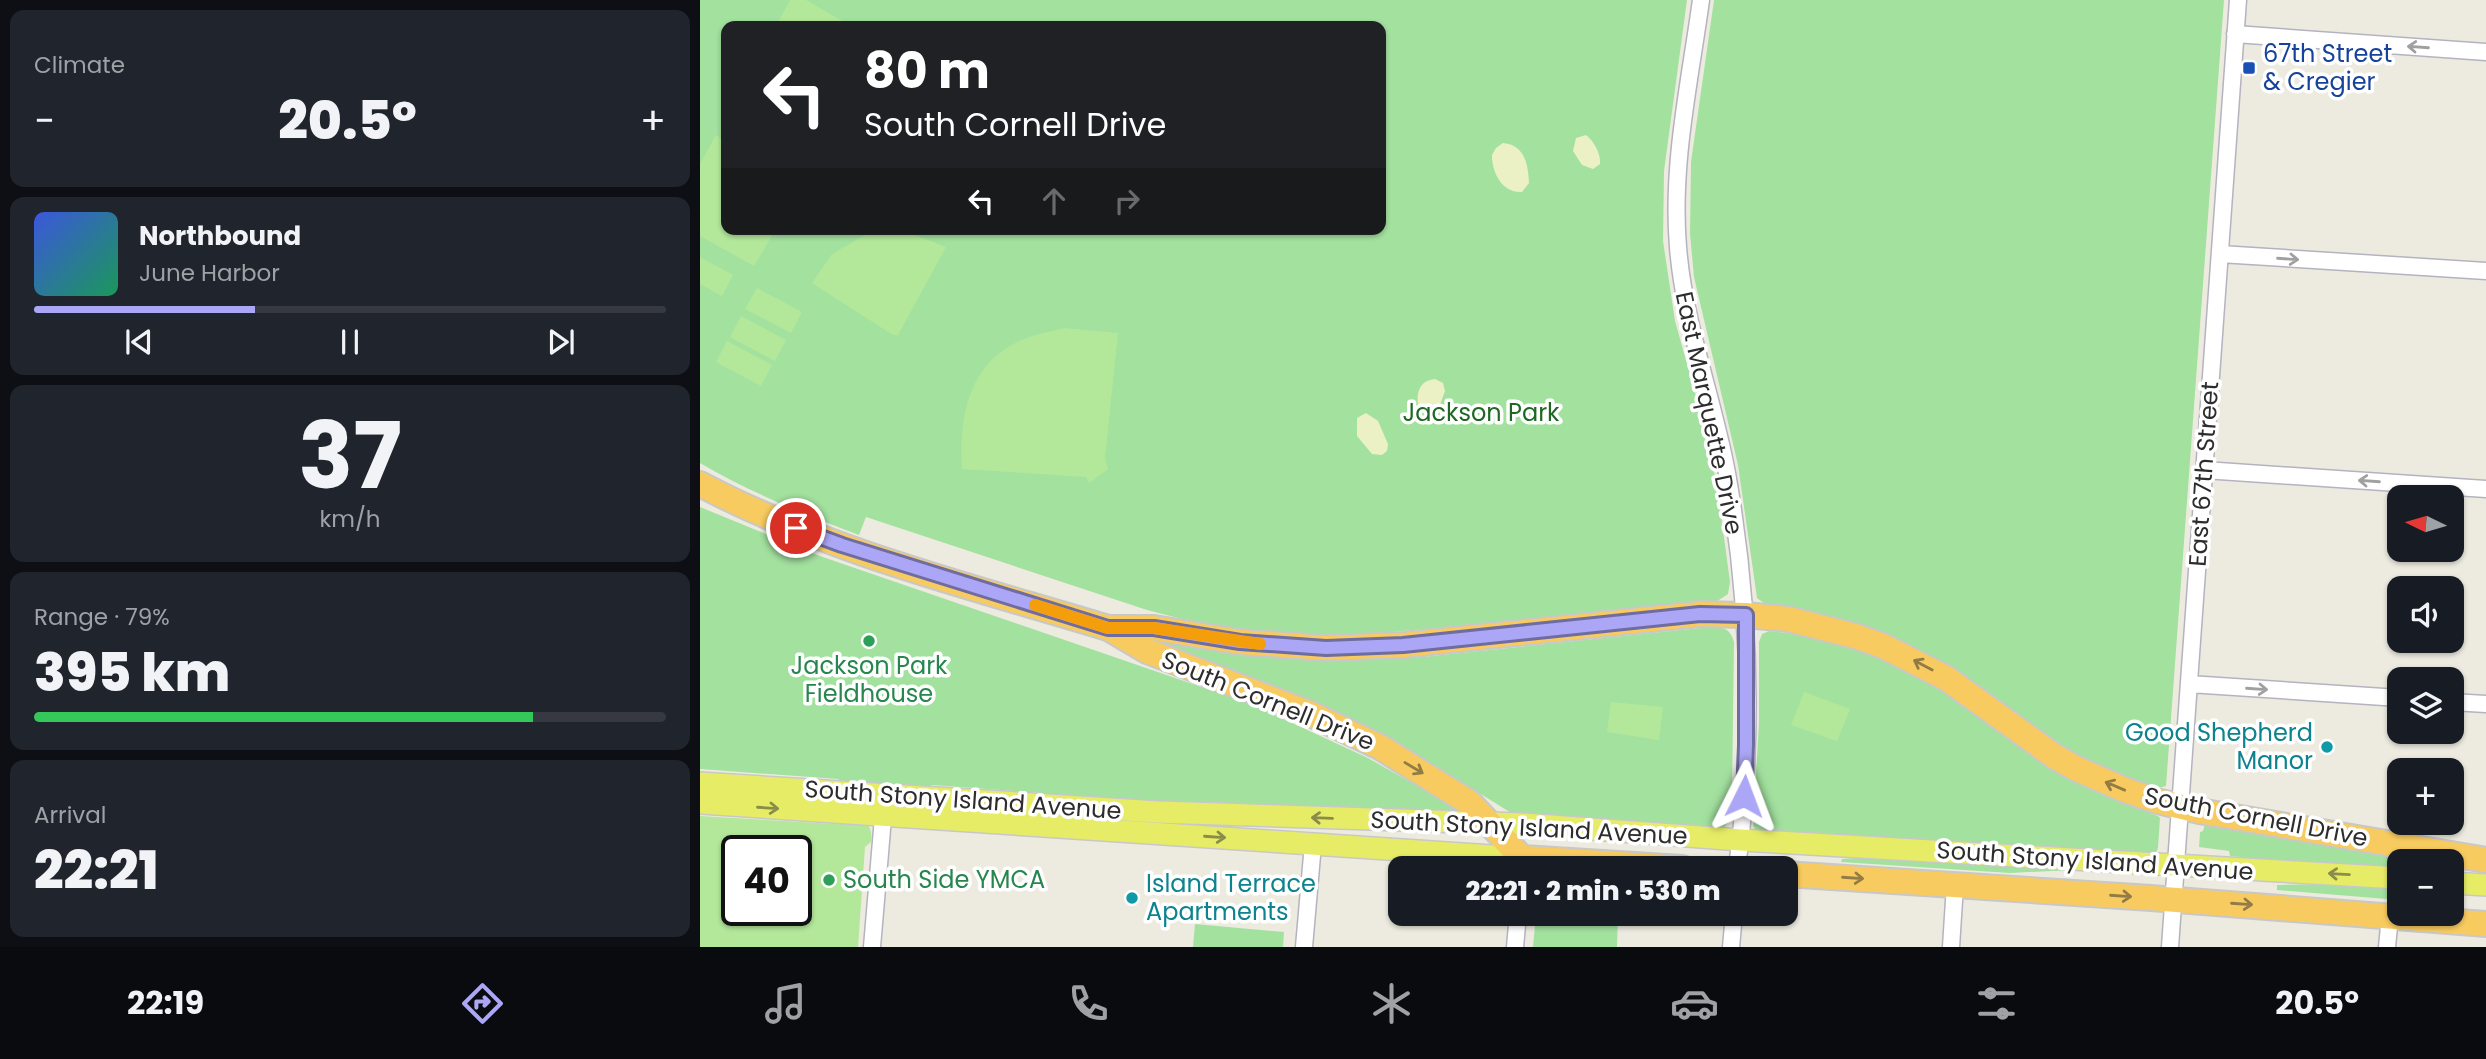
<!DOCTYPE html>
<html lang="en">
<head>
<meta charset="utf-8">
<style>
	:root { --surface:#171b24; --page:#20242c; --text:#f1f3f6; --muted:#9ea1a6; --line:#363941; --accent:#aba6f5 }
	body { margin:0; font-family:Poppins,sans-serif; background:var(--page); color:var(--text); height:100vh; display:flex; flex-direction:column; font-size:26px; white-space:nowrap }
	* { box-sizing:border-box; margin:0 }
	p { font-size:23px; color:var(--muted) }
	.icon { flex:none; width:38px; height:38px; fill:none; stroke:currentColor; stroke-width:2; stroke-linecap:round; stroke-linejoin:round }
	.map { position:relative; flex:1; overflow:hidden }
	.panel { display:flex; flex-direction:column; gap:10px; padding:10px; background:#0d0f14; width:700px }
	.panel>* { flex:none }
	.guide { position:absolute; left:21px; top:21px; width:665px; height:214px; border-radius:14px; box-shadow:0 2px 5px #0004; background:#202124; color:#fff; overflow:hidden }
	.needle { width:46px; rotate:275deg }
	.buttons { position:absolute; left:1687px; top:485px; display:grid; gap:14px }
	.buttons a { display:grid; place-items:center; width:77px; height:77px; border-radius:14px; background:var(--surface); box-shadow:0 2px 5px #0004; font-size:35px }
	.speed { position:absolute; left:21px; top:835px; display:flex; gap:14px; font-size:35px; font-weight:700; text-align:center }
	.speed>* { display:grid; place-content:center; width:91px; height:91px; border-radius:50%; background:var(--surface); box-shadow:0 2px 5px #0004; line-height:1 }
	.speed .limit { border:4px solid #111; border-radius:10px; background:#fff; color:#111 }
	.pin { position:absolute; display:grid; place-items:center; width:60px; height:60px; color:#fff; margin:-30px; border:4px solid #fff; border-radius:50%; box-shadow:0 2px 7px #0007 }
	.me { position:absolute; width:77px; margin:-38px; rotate:3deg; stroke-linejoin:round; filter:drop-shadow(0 0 5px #0008) }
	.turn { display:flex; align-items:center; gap:24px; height:147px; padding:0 28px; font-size:32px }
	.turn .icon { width:91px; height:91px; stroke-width:2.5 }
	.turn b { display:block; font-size:49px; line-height:60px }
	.lanes { display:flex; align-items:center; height:66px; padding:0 28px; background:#0003; justify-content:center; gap:35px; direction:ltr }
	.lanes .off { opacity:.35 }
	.big { font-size:52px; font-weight:800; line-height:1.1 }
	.panel .tile { flex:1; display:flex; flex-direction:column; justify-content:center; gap:10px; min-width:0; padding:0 24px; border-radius:14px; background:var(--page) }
	.panel .dial { align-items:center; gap:0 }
	.dial b { font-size:91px; line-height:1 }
	.song { display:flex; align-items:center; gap:21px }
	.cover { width:84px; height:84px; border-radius:10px; background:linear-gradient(135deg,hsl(230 70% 55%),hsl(150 70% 35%)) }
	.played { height:7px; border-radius:4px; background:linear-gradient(90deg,var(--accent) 35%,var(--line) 35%) }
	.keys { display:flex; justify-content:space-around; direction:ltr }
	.heat { display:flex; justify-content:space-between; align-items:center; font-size:38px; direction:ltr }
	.charge { height:10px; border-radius:5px; background:linear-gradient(90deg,#34c759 79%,var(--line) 0) }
	.trip { position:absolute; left:688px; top:856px; width:410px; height:70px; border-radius:14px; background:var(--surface); box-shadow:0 2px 5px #0004; font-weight:800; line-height:70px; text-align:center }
	.tab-bar { display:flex; height:112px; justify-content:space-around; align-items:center; background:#090b0e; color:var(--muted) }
	.tab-bar .icon { width:49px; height:49px }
	.tab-bar .active { color:var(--accent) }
	.tab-bar b { font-size:32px; color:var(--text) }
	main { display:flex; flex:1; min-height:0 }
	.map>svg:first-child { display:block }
</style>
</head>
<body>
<main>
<section class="panel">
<div class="tile"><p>Climate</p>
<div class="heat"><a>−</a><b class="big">20.5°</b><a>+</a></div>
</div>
<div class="tile">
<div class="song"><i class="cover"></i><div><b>Northbound</b><p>June Harbor</p></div></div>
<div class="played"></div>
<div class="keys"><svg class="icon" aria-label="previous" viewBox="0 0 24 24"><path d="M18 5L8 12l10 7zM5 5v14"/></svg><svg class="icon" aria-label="pause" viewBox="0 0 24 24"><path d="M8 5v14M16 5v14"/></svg><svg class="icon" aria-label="next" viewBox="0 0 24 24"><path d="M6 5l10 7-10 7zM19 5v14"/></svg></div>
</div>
<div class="tile dial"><b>37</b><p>km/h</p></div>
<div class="tile"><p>Range · 79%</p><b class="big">395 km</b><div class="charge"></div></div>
<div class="tile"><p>Arrival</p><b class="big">22:21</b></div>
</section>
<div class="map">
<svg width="1786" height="947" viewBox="0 0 1786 947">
	<rect width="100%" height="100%" fill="#edebe0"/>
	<path fill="#a3e19f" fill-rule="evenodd" d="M0,0H987L964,171L963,241L975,321L1001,414L1017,485L1030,582L1028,594L1016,602L659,635L602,634L549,630L482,619L447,610L166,517L159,535C104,514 51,493 0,463ZM26,26H681V229H26Z
		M1014,0H1524L1466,786C1447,793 1410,770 1392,762C1346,742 1310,706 1268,678C1204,635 1139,617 1065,604L1057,598L1038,465L994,277L990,234L991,162Z
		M0,507L117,555L551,704L668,758L760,810L759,812L354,800L342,793L232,785L225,791L144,785L138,779L0,769Z
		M1010,627C1023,627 1030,628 1034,642L1032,795L1030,820L1023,829L813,814L732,764L687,740L451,641L452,638L524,652L587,659L636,661L712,658Z
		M1069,631C1134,637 1198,660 1252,697C1290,723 1325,755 1365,777C1395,793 1426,805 1458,816L1460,818L1458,848L1455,855L1057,831L1053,826L1059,723V642L1062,634Z
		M1505,824L1721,861H1699V871L1530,856L1529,851L1499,847L1500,832L1503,831Z
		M1197,856L1373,867L1372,870L1310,873L1141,862L1142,859Z
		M1647,884L1699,888V900L1577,890V885Z
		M836,914H918L917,947H833Z
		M495,924L584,932L583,947H493Z"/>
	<path fill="#ebf1c5" d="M886,135C894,141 901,154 900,164L893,169L882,165L873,151L876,138Z
		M803,143C825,145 828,164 829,183L822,192C802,193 792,173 792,155L796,148Z
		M735,379L743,383L745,391L737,413L727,415L718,405C716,391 721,380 735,379Z
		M666,413L678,421L688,444L687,451L682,455L672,454L657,436V418Z"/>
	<path fill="#b3e89b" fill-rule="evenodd" d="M90,0H106L151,26H76Z
		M16,135L26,142V229H76L54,266L0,236V164Z
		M202,230L246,247L198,335H193L112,283L132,254L165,235Z
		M0,257L33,275L22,296L0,284Z
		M57,288L102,312L91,333L45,309Z
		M41,316L86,340L75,361L30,337Z
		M364,328L418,333L405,458L408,469L389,483L386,477L262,469C259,419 267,367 317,342C331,335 349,332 364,328Z
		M27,341L72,365L61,386L16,362Z
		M1104,692L1150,709L1137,741L1091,725Z
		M911,702L963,707L959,740L907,732Z
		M0,816L135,824L141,820C159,822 174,818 171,842L165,847L158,947H0ZM37,850H96V910H37Z"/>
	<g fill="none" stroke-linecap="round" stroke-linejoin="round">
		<g stroke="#b4b3bf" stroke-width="19">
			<path id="minor" d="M1001,0C990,81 971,164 978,247C984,324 1013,397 1027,473C1050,603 1054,737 1037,868
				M1535,34L1786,52
				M1520,254L1786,271
				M1504,470L1786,489
				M1489,684L1699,698
				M1752,702L1786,704
				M172,947L184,806
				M604,947L613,844
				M815,947L818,914
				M1031,947L1034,914
				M1251,947L1255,885
				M1470,947L1538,0
				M1687,947L1690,916"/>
		</g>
		<g stroke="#c8c8c8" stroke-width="24">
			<path id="major" d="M0,783L458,812L823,824L1041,840L1699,878
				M0,803L822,858
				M1752,883L1786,885"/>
		</g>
		<g stroke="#c8c8c8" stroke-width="28">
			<path id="highway" d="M0,484C124,550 273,587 408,628L447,651L611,714L680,747L770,803L822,858L982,868
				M408,628H454L540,642L626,648L703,645L1000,614L1046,615L1088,619L1155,636L1183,646L1246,678L1354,756L1375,768L1425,790L1457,801L1499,811L1786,860
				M1085,874L1451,898L1786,924"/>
		</g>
		<use href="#minor" stroke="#fff" stroke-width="16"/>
		<use href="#major" stroke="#e7ec66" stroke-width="21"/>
		<use href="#highway" stroke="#f8cb60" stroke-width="24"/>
	</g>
	<defs><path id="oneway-shaft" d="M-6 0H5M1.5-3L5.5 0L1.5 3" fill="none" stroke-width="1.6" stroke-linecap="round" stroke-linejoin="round" transform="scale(1.75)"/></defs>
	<g stroke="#a0a0a0">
		<use href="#oneway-shaft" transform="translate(1718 47) rotate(-176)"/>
		<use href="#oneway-shaft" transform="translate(1588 259) rotate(4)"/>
		<use href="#oneway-shaft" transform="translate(1669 481) rotate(-176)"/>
		<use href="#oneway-shaft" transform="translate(1557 689) rotate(4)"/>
	</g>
	<g stroke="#927c46">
		<use href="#oneway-shaft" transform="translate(1223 665) rotate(-152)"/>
		<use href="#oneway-shaft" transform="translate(714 768) rotate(31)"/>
		<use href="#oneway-shaft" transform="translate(1415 786) rotate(-157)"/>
		<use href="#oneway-shaft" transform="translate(1153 878) rotate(4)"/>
		<use href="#oneway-shaft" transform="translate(1421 896) rotate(4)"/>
		<use href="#oneway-shaft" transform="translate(1542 904) rotate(4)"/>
	</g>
	<g stroke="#8a8c4a">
		<use href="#oneway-shaft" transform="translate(68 808) rotate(4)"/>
		<use href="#oneway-shaft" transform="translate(622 818) rotate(-178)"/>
		<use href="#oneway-shaft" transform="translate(515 837) rotate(4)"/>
		<use href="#oneway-shaft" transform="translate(1639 874) rotate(-177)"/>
	</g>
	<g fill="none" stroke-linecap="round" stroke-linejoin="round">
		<g stroke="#6f6c9f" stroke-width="18">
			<path id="route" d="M96,528L142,545L408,628H454L540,642L626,648L703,645L1000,614L1046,615V745L1044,796"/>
		</g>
		<use href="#route" stroke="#aba6f5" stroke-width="12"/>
		<path stroke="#f59e0b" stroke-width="12" d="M335,605L408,628H454L560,644"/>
	</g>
	<rect fill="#1a4fb4" stroke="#fff" stroke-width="2.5" x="1542" y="61" width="14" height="14" rx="3.5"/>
	<g fill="#2e9e5b" stroke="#fff" stroke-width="2.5">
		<circle cx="169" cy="641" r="7"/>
		<circle cx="129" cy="880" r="7"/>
	</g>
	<g fill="#0f9aa8" stroke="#fff" stroke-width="2.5">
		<circle cx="1627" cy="747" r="7"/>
		<circle cx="432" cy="898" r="7"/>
	</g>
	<g text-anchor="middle" stroke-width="7" stroke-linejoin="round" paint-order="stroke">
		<g font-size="24" fill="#164399" stroke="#fff" text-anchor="start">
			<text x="1563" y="62">67th Street<tspan x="1563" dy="28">&amp; Cregier</tspan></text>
		</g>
		<g font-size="24" fill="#1e6823" stroke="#fff">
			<text x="781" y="421">Jackson Park</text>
		</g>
		<g font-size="24" fill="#2d2d2d" stroke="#fff">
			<text transform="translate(1009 413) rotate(78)" y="8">East Marquette Drive</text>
			<text transform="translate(1504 474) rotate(-86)" y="8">East 67th Street</text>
			<text transform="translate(568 701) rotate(22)" y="8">South Cornell Drive</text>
			<text transform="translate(263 800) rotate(4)" y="8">South Stony Island Avenue</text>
			<text transform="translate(1556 817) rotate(11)" y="8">South Cornell Drive</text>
			<text transform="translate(829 828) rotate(3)" y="8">South Stony Island Avenue</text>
			<text transform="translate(1395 861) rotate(4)" y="8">South Stony Island Avenue</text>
		</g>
		<g font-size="24" fill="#27864d" stroke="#fff">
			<text x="169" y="674">Jackson Park<tspan x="169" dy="28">Fieldhouse</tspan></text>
			<text x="143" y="888" text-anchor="start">South Side YMCA</text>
		</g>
		<g font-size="24" fill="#0d838f" stroke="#fff" text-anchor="end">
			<text x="1613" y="741">Good Shepherd<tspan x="1613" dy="28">Manor</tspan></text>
			<text x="446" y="892" text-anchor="start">Island Terrace<tspan x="446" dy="28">Apartments</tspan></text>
		</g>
	</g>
</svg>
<div class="buttons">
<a><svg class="needle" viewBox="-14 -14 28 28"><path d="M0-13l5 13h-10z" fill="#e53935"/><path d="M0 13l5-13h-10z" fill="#9ea1a6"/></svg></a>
<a><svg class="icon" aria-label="sound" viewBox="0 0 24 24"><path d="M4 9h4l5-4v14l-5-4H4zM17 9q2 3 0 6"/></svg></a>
<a><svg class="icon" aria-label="layers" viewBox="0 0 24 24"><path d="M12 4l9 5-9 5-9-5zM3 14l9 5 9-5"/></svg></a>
<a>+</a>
<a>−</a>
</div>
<div class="speed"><div class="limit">40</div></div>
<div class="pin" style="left:96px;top:528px;background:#d93025"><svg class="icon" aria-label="arrive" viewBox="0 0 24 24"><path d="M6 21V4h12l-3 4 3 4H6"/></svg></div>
<svg class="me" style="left:1044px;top:796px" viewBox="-20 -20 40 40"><path d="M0-17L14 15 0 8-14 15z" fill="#aba6f5" stroke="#fff" stroke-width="4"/></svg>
<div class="trip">22:21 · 2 min · 530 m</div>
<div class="guide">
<div class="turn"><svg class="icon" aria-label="left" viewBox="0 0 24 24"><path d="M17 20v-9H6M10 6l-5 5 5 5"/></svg><div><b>80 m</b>South Cornell Drive</div></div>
<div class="lanes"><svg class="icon" aria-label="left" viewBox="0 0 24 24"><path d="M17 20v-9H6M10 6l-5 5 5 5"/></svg><svg class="icon off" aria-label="ahead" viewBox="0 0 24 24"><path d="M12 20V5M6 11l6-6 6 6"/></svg><svg class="icon off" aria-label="right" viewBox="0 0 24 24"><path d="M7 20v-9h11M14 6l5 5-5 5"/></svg></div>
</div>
</div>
</main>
<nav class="tab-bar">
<b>22:19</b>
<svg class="icon active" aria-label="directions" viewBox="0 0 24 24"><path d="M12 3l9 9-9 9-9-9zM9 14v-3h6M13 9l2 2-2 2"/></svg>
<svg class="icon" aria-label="music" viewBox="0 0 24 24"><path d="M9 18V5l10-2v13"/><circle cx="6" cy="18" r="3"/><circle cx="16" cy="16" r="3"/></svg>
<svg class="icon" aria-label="phone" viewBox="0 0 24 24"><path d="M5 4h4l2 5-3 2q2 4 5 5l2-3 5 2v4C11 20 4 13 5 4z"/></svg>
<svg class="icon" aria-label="climate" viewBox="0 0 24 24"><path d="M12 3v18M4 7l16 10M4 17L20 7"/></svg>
<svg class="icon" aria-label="car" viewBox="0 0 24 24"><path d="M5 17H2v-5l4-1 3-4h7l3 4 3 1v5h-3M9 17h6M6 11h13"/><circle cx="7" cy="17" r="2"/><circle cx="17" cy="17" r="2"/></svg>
<svg class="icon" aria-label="filters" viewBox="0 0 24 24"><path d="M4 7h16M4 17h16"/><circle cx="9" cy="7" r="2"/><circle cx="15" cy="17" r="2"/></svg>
<b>20.5°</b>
</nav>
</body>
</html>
